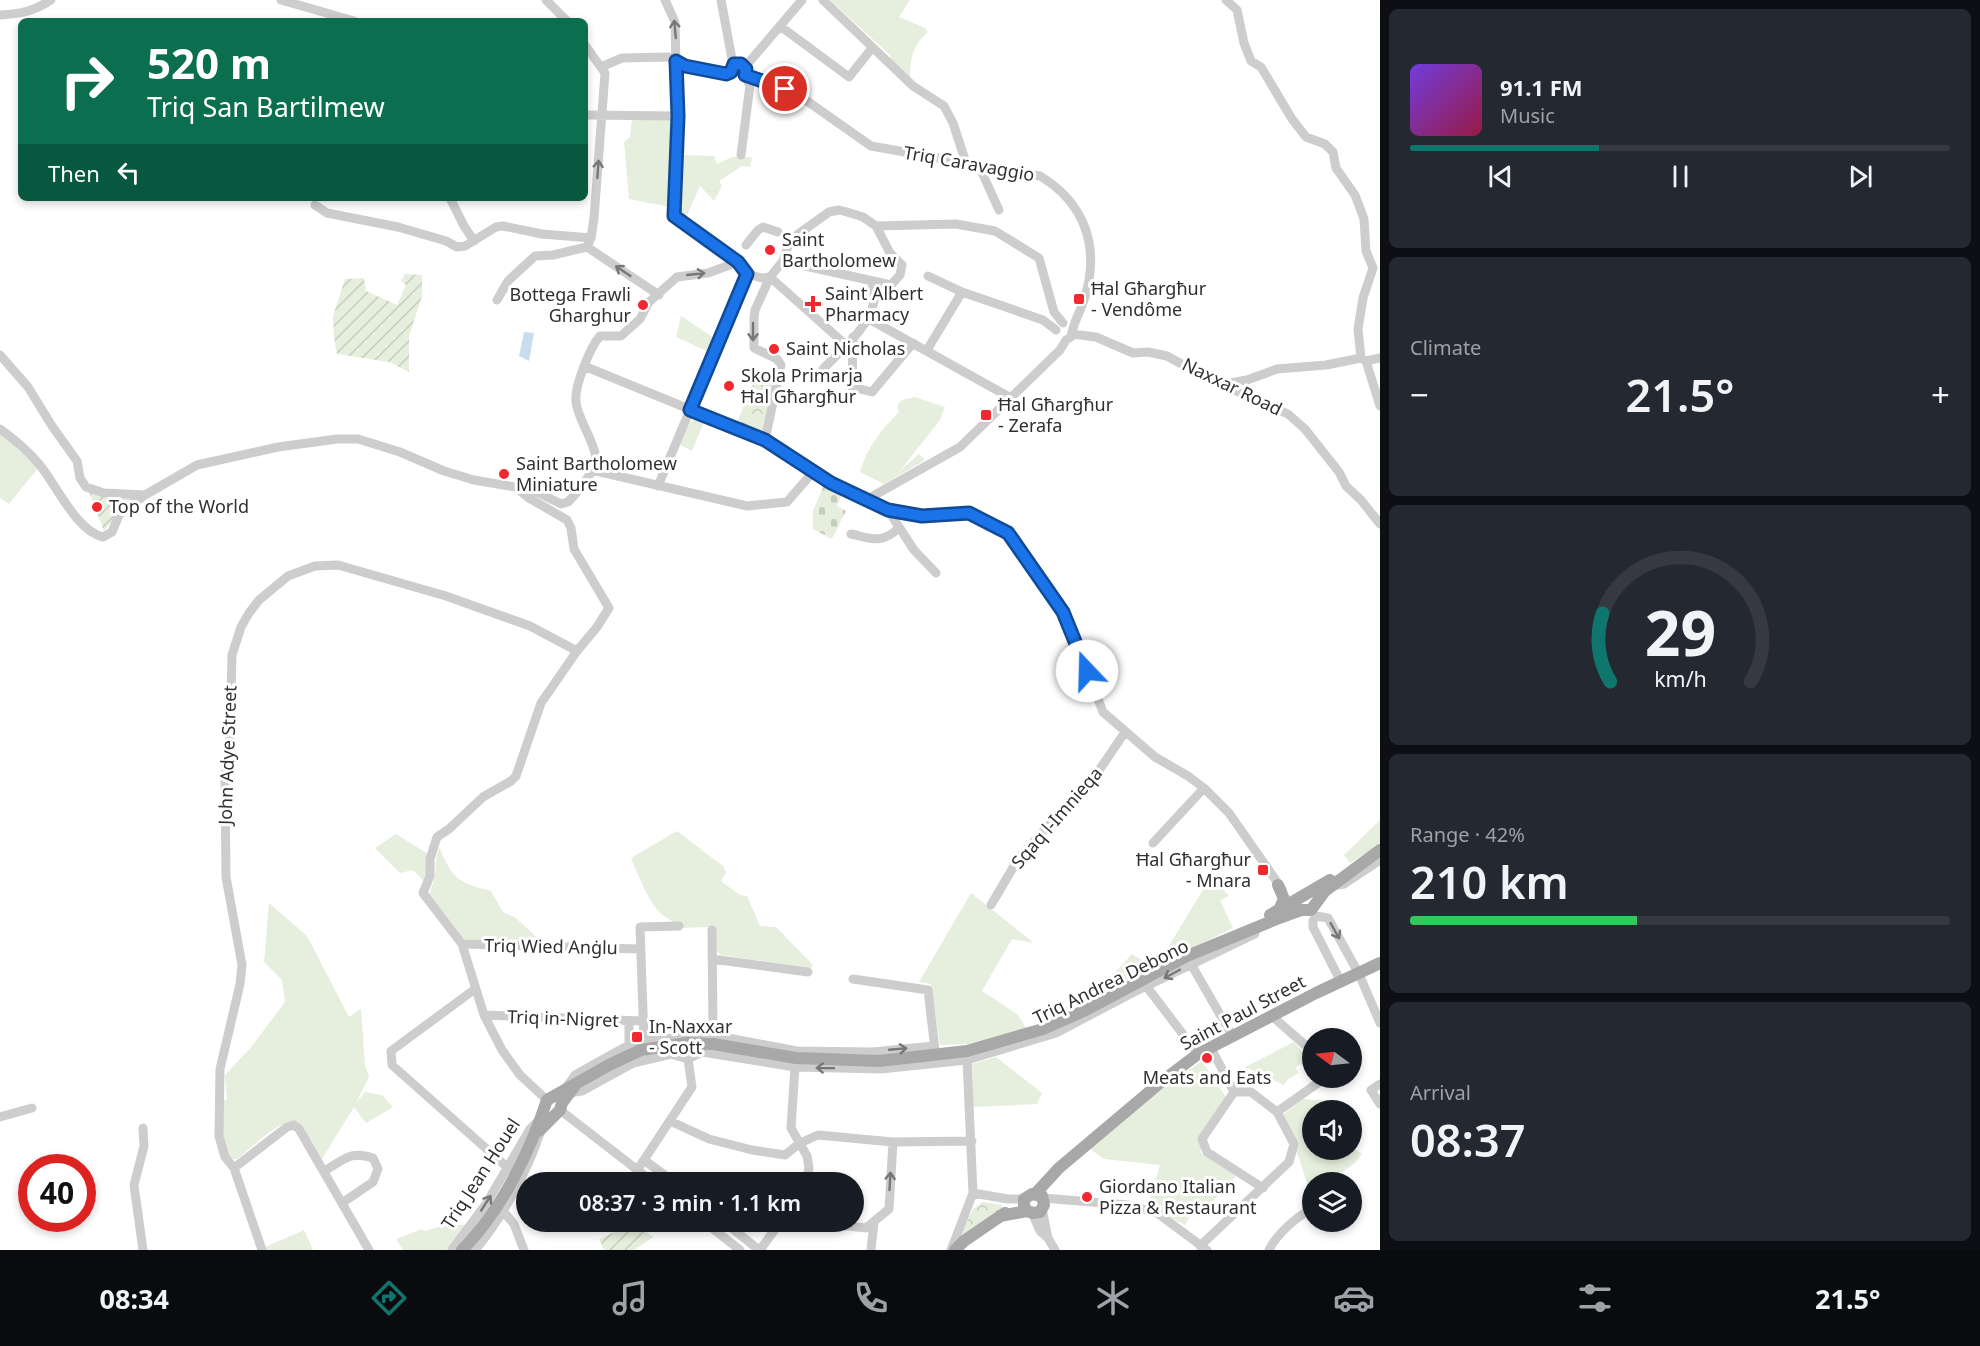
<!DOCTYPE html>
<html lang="en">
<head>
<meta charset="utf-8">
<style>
	:root { --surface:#171b24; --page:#242831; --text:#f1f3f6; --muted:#9ea1a6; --line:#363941; --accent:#0f766e }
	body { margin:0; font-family:"Noto Sans",sans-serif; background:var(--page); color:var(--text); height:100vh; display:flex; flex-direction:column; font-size:22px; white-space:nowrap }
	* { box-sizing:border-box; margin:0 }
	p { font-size:20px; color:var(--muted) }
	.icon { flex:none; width:33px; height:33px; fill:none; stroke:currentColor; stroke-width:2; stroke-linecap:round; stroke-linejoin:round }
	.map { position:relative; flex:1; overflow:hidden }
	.panel { display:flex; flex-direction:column; gap:9px; padding:9px; background:#0d0f14; width:600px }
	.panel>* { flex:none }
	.banner { position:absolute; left:18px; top:18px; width:570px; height:183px; border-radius:9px; box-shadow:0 3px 9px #0003; background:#0b6e4f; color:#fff; overflow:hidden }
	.needle { width:39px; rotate:285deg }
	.fabs { position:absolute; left:1302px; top:1028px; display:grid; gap:12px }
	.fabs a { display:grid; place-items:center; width:60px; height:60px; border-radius:50%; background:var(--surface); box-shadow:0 3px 9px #0003; font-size:30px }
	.speed { position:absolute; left:18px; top:1154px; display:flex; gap:12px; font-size:30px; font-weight:700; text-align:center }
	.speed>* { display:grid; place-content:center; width:78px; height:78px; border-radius:50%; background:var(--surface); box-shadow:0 3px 9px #0003; line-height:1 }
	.speed .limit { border:9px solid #d22; background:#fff; color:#111 }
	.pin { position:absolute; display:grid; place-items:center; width:51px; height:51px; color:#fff; margin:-26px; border:3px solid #fff; border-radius:50%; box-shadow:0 2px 6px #0007 }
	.me { position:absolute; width:66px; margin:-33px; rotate:339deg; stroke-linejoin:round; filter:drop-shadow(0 0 4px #0008) }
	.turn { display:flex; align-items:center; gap:21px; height:126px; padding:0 30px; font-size:27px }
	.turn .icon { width:78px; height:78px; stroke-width:2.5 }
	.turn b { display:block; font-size:42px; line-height:51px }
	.then { display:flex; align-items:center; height:57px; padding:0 30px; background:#0003; gap:12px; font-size:22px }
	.big { font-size:45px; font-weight:600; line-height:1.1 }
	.panel .card { flex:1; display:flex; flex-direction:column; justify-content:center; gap:9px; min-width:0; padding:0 21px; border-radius:9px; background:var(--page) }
	.panel .dial { align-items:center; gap:0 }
	.dial svg { height:156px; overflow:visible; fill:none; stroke:var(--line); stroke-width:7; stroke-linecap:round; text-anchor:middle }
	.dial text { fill:var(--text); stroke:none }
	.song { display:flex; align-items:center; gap:18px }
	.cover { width:72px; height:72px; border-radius:9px; background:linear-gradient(135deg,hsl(260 70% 55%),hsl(340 70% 35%)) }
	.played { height:6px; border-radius:3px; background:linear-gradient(90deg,var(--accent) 35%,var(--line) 35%) }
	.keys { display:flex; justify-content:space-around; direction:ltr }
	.heat { display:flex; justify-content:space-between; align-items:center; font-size:33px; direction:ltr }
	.charge { height:9px; border-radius:4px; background:linear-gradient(90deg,#34c759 42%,var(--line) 0) }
	.trip { position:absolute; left:516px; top:1172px; width:348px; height:60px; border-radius:30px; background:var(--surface); box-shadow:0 3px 9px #0003; font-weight:600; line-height:60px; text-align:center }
	.menu { display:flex; height:96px; justify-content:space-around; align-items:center; background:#090b0e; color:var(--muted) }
	.menu .icon { width:42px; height:42px }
	.menu .on { color:var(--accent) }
	.menu b { font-size:27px; color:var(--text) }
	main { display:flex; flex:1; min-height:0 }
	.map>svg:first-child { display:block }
</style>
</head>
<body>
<main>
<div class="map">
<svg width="1380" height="1250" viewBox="0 0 1380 1250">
	<defs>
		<pattern id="forest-crowns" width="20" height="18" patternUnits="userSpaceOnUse" patternTransform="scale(1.5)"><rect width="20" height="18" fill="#e6eedd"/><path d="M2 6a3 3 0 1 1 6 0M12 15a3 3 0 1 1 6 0" fill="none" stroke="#c6ccbe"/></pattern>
		<pattern id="cemetery-stones" width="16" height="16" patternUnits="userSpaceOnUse" patternTransform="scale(1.5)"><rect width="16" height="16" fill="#e6eedd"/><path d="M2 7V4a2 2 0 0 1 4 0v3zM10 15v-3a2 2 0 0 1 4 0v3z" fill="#c6ccbe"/></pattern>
		<pattern id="garden-furrows" width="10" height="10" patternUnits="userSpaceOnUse" patternTransform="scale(1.5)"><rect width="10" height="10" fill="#e6eedd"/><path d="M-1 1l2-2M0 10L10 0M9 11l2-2" fill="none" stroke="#c6ccbe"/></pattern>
		<pattern id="water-ripples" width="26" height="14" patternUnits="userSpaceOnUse" patternTransform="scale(1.5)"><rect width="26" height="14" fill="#c8deef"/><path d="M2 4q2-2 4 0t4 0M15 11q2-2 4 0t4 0" fill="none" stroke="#acbfcd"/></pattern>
	</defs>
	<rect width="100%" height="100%" fill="#fff"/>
	<path fill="#e6eedd" d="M830,0H910L899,17L925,28L928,32C912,47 910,58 910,80L888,59L891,56Z
		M632,118L672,120L670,207L629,199L624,142L630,137Z
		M681,155L714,156L717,164L732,157H752L750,167L742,166L719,181L722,186L714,201L700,186L685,220L680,212Z
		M681,316L714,338L709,352L676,337Z
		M915,397L945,407L940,420L899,472L919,454L925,460L884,484L860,472C867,447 881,430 899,412L897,406L902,400Z
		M696,419L704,422L692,451L680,445L690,422Z
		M0,432L38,468L9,504L0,498Z
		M1380,820V844L1350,863L1344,855Z
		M677,831L723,866L726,873L721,880L722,882L740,895L747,896L760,926L776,927L813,965L811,968L721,955L716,950L710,927L682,928C675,922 664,917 658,911C646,896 638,875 631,858Z
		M396,834L428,854L425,882L413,870L400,873L375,848Z
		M439,847C452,878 458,883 491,891L503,912L516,918L543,943L465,940L430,895C430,887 435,882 435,874C436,862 435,860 439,847Z
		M1210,878L1217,882L1229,896L1220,900L1233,928L1092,998L1132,954L1146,963L1167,949Z
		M971,893L1034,943L1012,939L982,991L1017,1014L1027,1029L968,1044L940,1045L931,984L919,982Z
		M269,903L307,936L349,1017L361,1009L365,1065L369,1077L356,1103L365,1092L382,1095L393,1107L366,1123L354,1107L322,1159L298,1122C280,1117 252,1148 237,1159H229C223,1139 220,1122 222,1100H227L225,1075L252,1046L285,1002L282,980L264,962Z
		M1294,1042L1311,1060L1295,1067L1299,1073L1288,1079L1284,1085L1245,1067Z
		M996,1057L1042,1093L1037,1104L973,1107L972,1064Z
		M1202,1061L1226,1097L1200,1139L1201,1153L1236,1176L1198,1218L1192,1213L1185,1225L1148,1206L1160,1165L1104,1159L1090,1149L1156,1093Z
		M1303,1099L1344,1102L1337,1110H1312V1131L1310,1136L1312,1137V1149H1352V1147L1362,1154L1356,1162L1330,1182H1312L1311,1196L1300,1161L1283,1118L1284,1114Z
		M449,1224L468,1225L446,1250H403L396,1239L422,1229L424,1231Z
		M304,1230L313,1250H266L265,1247Z"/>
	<path fill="url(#forest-crowns)" d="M758,373L776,375L762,433L737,422Z
		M983,1202L1002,1205V1209L965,1236L960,1235L973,1209Z"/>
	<path fill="url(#cemetery-stones)" d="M824,485L843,493L837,506L846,511L832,539L813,529V511Z"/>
	<path fill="url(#garden-furrows)" d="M405,274L422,275V296L409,336V372L389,362L337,354L334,338L333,316L345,279L364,278L366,291L397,305L406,285L401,281Z
		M89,492L135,497L120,511L104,531Z
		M635,1223L653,1237L634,1250H604L599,1239Z"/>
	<path fill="url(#water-ripples)" d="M524,332L534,333L529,361L519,356Z"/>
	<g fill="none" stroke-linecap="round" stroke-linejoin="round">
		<path stroke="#cdcdcd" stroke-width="9" d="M281,0L354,21
			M546,0L567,21
			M665,0L675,22L677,116L674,216L738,262L747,274
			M721,0L732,59L731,72
			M823,0L913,86L944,106L953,123L966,163
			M1226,0L1237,10L1244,43L1251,61L1261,67L1292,119L1306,137L1325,144L1333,152L1336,168L1355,195L1364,219L1366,251L1373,268L1363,298L1358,329L1361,358
			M0,15C21,14 34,11 51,0
			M780,26L849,77L872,48
			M585,45L605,73L594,218L591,238L587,247
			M601,67L622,58L669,57L685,66L726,74L731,72
			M745,67L802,0
			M745,75L785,89L807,101L871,146L1040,176C1085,203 1100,247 1085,297C1081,311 1073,322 1071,337L1066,340L1060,350L960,447L866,500
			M585,115L677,116
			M741,155L750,85L744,76
			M979,166L999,210
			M450,198L464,226L474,241
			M315,205L327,213L398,227L446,241L457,247L465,246L496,227L503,226L542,234L591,238
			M746,245L758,230L763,227L778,232
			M587,247L659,295
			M783,261L891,285L900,275L902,265L890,253L876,226
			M747,274L762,278L770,277
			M928,276L962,292L1043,320L1056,330
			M770,277L846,345
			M497,300L508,281L535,256L553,255L587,247
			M869,319L1011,398
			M1072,334L1096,337L1133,353L1148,352L1167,356L1207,378L1288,414L1305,429L1339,472L1346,486L1361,500L1380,524
			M853,337L852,387L872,392L913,343
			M927,350L962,292
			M0,355L28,387L52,426L77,461L80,478L86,487L104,493L145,495
			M1366,361L1380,406
			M584,366L765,440L831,483L888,510L922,516L969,513L1008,533L1067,619L1103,712L1155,757L1188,776L1204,788L1229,813L1282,889
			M823,369C843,348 887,314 871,281
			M1224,384L1247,380L1277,369L1326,365L1361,358L1366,361L1380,358
			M0,429C14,439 27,450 39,464C56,484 76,531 103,537L112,532L119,515L145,495L197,465L278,447L337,439H358L400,452L444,471L474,480L533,490L561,504L568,502C575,495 596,470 596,459C596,445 577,417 576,402C574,387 590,347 600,336H621L640,319L649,302L677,277L708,273L738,262
			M765,440L781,365L777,359L754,348V318L755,310L770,277L783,261L790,240L829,212L839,210L847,212L863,217L876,226L956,224L995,231L1039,258L1054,312L1063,323
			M592,470L747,506L787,502L813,472
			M658,486L747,274
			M515,487L529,498L567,520L571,528L574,549L609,608L597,627L577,651L541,703L516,776L511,781L483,797L449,829L437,837L430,859V876L423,893L462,944L484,1015L502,1050L520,1075L547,1100
			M888,510L914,550L936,573
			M851,534C874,539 881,544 899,528
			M1153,843L1204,788
			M1333,886L1344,884L1380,860
			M991,905L1018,859L1049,825L1072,805L1100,769L1125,732
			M712,930L713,1035
			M462,944L640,949
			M712,959L808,972
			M1191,964L1233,1037
			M853,979L928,990L935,1050
			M1341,982L1313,927V921L1316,916L1328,918L1359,974L1380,1023
			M1147,987L1198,1054
			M475,989L391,1051L392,1065L508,1168
			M484,1015L642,1021
			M1273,1017L1312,1051
			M629,1021V1045
			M644,1040L640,927L679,926
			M1211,1048L1234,1092
			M795,1067L791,1128L807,1156L809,1168L806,1182
			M1380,1084L1371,1090L1380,1104
			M565,1089L575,1075L629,1045L644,1040L713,1035L797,1051L872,1052L934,1046
			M1234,1092L1202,1139L1207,1152L1263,1188
			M568,1093L582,1091L633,1063L671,1054L688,1059L702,1052L795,1067L881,1069L967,1060L1056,1033L1134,992L1255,934
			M560,1110L653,1182
			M1277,1112L1322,1080L1323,1077
			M0,1117L32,1108
			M670,1121L709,1139L752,1150L785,1155L800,1143L818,1135L893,1142L972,1141
			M143,1128L144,1146L134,1185L143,1250
			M644,1160L674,1182
			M234,1168L287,1127L294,1125L299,1129L369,1250
			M638,1169L692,1087L688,1059
			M324,1171C344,1160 350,1150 373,1158L378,1169L373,1182L342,1203
			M973,1193L1008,1199H1024
			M1043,1198L1128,1205L1157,1213L1207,1250
			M1042,1209L1048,1238L1055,1250
			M502,1210L514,1224L524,1250
			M1032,1213L1040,1231L1048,1238
			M703,1221L740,1250
			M723,1221L759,1250
			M802,1221L866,1228L889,1209L893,1142
			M1200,1246L1289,1162L1294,1144L1277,1112L1251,1092H1234
			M262,1250L234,1168L225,1157L219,1136L220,1069L240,984L242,965L226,877L225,781L230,735L232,655L241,627L249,613L259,600L288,576L315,566L338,565L446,596L530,626L577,651
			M452,1250L486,1204L530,1129L539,1120
			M475,1250C501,1220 528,1170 540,1133
			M760,1250L781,1221
			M871,1250L874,1222
			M951,1250L973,1193L967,1060
			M1269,1250C1278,1232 1296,1218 1312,1208"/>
		<path stroke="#a8a8a8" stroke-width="12" d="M1278,885L1284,899L1279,910
			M1270,915L1330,880
			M539,1131L560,1110L562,1103L574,1087
			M1035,1194L1059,1168L1161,1082L1198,1054L1316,993L1380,963
			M1000,1216L1027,1211L1033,1213L1040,1212L1044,1205L1042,1196L1032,1194L1024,1199V1206L1027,1211
			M462,1250C501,1211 530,1152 547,1100L609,1065L641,1050L687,1043L713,1044L796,1058L879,1061L967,1051L1043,1029L1086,1010L1187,956L1279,918L1301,910H1311L1325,891L1380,850
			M955,1250L964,1241L1005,1213"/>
	</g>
	<defs><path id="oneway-shaft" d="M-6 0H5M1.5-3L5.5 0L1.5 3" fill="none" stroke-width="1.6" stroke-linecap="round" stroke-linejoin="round" transform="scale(1.5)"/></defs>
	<g stroke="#777">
		<use href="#oneway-shaft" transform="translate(675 29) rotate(-95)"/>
		<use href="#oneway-shaft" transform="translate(598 169) rotate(-86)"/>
		<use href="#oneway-shaft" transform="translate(623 271) rotate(-146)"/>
		<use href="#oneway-shaft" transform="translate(696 274) rotate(-6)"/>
		<use href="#oneway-shaft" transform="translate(753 332) rotate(90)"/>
		<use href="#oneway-shaft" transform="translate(1335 931) rotate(61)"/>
		<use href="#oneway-shaft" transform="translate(1172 974) rotate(152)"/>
		<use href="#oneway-shaft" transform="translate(898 1049) rotate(-5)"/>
		<use href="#oneway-shaft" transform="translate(825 1068) rotate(-179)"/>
		<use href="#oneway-shaft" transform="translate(890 1181) rotate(-87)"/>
		<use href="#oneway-shaft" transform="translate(486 1203) rotate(-57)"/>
	</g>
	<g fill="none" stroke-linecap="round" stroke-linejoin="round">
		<g stroke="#114b97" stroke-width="15">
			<path id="route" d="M785,89L745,75L746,69L741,64H734L731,72L726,74L685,66L676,61L678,116L674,216L738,262L747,274L690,410L765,440L831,483L888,510L922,516L969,513L1008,533L1063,612L1087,671"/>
		</g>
		<use href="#route" stroke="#1a73e8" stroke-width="10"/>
	</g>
	<g fill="#f3272e" stroke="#fff" stroke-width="2">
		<circle cx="770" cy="250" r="6"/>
		<rect x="1073" y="293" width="12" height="12" rx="3"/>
		<path d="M810 295h6v6h6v6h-6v6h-6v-6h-6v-6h6z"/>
		<circle cx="643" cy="305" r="6"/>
		<circle cx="774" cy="349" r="6"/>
		<circle cx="729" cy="386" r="6"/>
		<rect x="980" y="409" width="12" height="12" rx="3"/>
		<circle cx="504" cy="474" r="6"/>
		<circle cx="97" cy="507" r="6"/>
		<rect x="1257" y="864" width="12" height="12" rx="3"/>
		<rect x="631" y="1031" width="12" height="12" rx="3"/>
		<circle cx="1207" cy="1058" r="6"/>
		<circle cx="1087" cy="1197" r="6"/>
	</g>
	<g text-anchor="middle" stroke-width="6" stroke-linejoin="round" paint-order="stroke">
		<g font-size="18" fill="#303030" stroke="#fff">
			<text transform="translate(969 164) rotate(10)" y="6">Triq Caravaggio</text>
			<text transform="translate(1232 387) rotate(26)" y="6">Naxxar Road</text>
			<text transform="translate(228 755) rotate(-88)" y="6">John Adye Street</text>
			<text transform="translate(1057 818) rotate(-49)" y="6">Sqaq l-Imnieqa</text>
			<text transform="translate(551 947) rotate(1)" y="6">Triq Wied Anġlu</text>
			<text transform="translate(1111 982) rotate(-26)" y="6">Triq Andrea Debono</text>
			<text transform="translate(1243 1013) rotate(-28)" y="6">Saint Paul Street</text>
			<text transform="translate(563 1019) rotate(2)" y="6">Triq in-Nigret</text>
			<text transform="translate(481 1174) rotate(-57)" y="6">Triq Jean Houel</text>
		</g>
		<g font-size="18" fill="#303030" stroke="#fff" text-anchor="start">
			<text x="782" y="246">Saint<tspan x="782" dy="21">Bartholomew</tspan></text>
			<text x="1091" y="295">Ħal Għargħur<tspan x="1091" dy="21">- Vendôme</tspan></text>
			<text x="825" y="300">Saint Albert<tspan x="825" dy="21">Pharmacy</tspan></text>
			<text x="631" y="301" text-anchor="end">Bottega Frawli<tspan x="631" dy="21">Gharghur</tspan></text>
			<text x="786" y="355">Saint Nicholas</text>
			<text x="741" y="382">Skola Primarja<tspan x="741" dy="21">Ħal Għargħur</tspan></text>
			<text x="998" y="411">Ħal Għargħur<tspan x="998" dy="21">- Zerafa</tspan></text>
			<text x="516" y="470">Saint Bartholomew<tspan x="516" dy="21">Miniature</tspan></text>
			<text x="109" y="513">Top of the World</text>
			<text x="1251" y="866" text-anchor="end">Ħal Għargħur<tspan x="1251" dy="21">- Mnara</tspan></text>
			<text x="649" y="1033">In-Naxxar<tspan x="649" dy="21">- Scott</tspan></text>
			<text x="1207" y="1084" text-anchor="middle">Meats and Eats</text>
			<text x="1099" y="1193">Giordano Italian<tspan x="1099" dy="21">Pizza &amp; Restaurant</tspan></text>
		</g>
	</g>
</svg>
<div class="fabs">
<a><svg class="needle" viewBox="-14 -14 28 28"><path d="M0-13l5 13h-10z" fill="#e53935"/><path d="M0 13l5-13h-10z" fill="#9ea1a6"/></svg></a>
<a><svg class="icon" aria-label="sound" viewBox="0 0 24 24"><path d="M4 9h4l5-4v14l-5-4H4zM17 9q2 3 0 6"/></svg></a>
<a><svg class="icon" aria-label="layers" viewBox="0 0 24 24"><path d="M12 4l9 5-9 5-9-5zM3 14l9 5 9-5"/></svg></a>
</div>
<div class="speed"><div class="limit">40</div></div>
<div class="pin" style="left:785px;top:89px;background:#d93025"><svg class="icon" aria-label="arrive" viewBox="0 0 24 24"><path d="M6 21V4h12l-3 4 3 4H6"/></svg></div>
<svg class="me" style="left:1087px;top:671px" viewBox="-20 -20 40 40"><circle r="19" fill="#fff"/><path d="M0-13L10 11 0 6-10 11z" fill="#1a73e8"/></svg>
<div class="trip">08:37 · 3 min · 1.1 km</div>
<div class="banner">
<div class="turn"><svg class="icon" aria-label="right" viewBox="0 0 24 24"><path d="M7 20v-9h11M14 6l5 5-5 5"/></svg><div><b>520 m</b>Triq San Bartilmew</div></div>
<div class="then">Then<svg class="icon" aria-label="left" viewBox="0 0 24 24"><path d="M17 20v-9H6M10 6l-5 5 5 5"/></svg></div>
</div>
</div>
<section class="panel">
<div class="card">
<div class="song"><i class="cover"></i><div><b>91.1 FM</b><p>Music</p></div></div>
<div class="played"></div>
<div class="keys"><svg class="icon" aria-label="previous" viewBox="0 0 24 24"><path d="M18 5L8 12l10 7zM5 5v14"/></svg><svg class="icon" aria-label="pause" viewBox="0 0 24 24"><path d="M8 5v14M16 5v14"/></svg><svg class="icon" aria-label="next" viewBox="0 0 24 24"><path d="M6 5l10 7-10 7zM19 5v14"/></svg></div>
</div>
<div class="card"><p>Climate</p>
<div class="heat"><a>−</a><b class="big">21.5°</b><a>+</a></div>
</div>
<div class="card dial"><svg viewBox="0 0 100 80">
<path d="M14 69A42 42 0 1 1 86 69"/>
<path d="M14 69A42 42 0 0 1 10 34" stroke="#0f766e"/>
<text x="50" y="56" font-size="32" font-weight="700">29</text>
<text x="50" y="72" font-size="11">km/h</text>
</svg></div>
<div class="card"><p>Range · 42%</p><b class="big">210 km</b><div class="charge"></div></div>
<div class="card"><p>Arrival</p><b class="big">08:37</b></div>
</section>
</main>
<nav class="menu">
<b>08:34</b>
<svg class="icon on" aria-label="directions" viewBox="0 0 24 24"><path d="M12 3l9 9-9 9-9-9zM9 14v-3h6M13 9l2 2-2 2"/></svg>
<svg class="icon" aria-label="music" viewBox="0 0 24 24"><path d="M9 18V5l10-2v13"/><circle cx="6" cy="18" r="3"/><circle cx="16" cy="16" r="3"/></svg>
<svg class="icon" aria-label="phone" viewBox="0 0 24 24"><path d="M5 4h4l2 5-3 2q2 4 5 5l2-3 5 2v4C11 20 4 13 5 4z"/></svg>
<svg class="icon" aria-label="climate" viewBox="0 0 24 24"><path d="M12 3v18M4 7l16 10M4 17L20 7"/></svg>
<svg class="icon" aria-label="car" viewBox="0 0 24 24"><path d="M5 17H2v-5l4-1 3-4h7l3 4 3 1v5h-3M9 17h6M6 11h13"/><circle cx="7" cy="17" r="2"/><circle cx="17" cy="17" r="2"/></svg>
<svg class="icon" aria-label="filters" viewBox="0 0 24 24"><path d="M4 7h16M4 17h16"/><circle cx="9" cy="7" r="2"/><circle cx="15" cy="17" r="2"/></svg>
<b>21.5°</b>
</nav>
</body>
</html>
